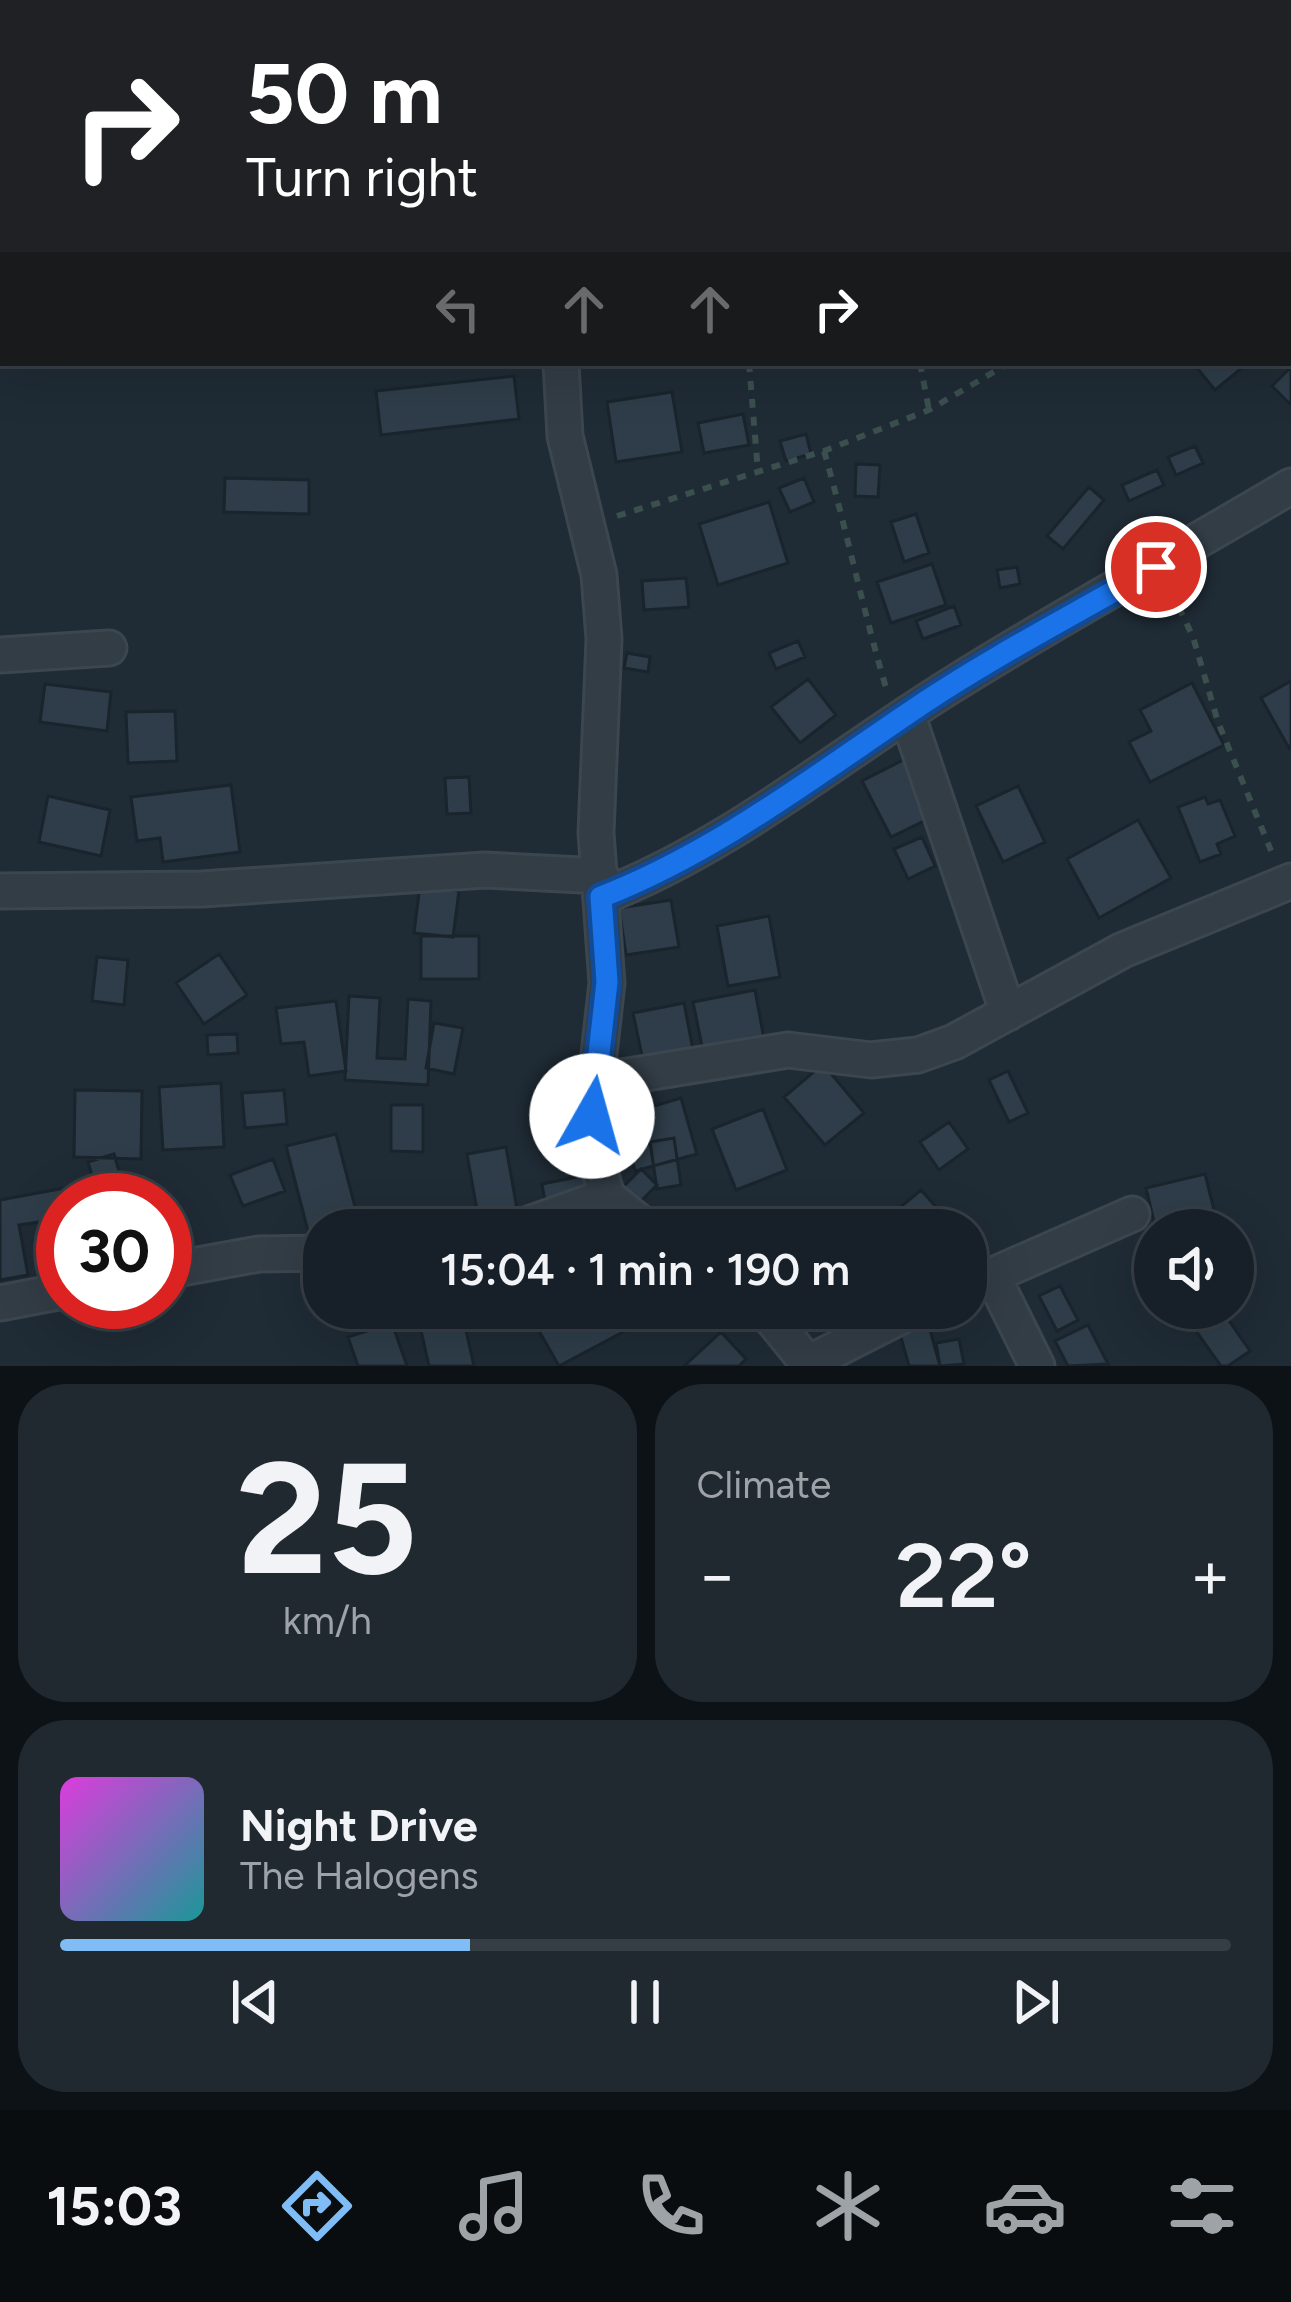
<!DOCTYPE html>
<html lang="en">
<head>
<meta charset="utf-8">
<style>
	:root { --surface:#172028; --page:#202830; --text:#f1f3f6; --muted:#9ea3a8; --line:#363e45; --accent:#80bcf5 }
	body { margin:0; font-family:Figtree,sans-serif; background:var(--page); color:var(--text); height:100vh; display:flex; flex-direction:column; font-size:45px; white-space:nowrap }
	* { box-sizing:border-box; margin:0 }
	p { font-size:39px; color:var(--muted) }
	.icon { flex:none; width:66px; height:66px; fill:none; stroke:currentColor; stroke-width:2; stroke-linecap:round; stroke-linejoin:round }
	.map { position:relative; height:1366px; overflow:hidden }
	.side { display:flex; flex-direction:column; gap:18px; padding:18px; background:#0d1216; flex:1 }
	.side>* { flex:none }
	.hud { position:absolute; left:0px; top:0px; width:1293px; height:366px; box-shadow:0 12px 48px #0002,0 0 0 3px var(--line); background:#202124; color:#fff; overflow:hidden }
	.tools { position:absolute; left:1134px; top:1209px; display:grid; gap:24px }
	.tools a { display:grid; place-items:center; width:120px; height:120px; border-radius:50%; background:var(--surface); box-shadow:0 12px 48px #0002,0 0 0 3px var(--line); font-size:60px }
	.speed { position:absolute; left:36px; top:1173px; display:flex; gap:24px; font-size:60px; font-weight:700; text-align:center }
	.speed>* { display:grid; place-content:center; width:156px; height:156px; border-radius:50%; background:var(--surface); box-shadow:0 12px 48px #0002,0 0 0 3px var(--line); line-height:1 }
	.speed .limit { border:18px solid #d22; background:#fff; color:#111 }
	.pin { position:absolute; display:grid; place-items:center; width:102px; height:102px; color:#fff; margin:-51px; border:6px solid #fff; border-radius:50%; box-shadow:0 3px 12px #0007 }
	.me { position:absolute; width:132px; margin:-66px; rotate:7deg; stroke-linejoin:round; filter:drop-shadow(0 0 9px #0008) }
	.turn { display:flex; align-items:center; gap:42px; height:252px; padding:0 48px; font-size:54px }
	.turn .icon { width:156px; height:156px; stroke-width:2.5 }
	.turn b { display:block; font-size:84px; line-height:102px }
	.lanes { display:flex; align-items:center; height:114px; padding:0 48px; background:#0003; justify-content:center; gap:60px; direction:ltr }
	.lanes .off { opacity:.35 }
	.big { font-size:90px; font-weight:600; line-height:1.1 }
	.side .tile { flex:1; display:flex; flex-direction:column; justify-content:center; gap:18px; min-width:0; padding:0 42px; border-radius:48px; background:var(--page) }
	.side .dial { align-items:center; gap:0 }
	.dial b { font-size:156px; line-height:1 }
	.song { display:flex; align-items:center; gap:36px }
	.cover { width:144px; height:144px; border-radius:18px; background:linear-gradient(135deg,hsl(300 70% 55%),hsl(180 70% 35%)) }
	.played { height:12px; border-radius:6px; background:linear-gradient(90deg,var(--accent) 35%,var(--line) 35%) }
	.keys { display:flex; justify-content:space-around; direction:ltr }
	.heat { display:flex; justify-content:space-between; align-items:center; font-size:66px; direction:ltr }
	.side .tiles { flex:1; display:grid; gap:18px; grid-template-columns:1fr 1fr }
	.tile:last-child { grid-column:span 2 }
	.trip { position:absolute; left:303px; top:1209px; width:684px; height:120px; border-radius:48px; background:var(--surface); box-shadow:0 12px 48px #0002,0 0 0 3px var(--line); font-weight:600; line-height:120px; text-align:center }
	.tab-bar { display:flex; height:192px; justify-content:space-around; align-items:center; background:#090d10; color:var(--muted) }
	.tab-bar .icon { width:84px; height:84px }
	.tab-bar .active { color:var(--accent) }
	.tab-bar b { font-size:54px; color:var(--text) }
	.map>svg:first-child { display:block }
</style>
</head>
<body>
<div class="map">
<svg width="1291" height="1366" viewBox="0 0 1291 1366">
	<rect width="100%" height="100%" fill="#1f2b35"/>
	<path fill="#2e3d49" stroke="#1a242c" stroke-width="3" d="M319,0H452L319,3Z
		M1193,363H1248L1215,390Z
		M1291,367V405L1272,386Z
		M514,376L519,419L381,435L376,391Z
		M672,392L682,452L616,462L607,402Z
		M743,414L749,445L704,453L698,423Z
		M806,434L811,454L786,461L780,441Z
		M1195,446L1203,463L1176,475L1168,457Z
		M856,464L880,465L878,497L855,496Z
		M1157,470L1164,485L1129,501L1122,485Z
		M225,478L309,480V514L224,512Z
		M804,478L814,502L790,512L779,488Z
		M1089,487L1104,500L1063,549L1047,536Z
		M769,502L788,563L718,585L699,524Z
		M916,514L929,553L904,562L891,522Z
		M932,564L946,605L891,623L877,582Z
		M1017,567L1020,584L1000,588L997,570Z
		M686,578L689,607L644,610L642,581Z
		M954,606L961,625L923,639L916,621Z
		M798,641L805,657L776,669L769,653Z
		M627,653L650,657L648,672L624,668Z
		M808,679L836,715L800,743L771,707Z
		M1291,681V747L1289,748L1261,698Z
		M1192,683L1224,745L1150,782L1129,742L1151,731L1140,710Z
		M45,684L111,692L107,731L40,722Z
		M175,711L177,761L128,763L126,712Z
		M905,759L934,816L891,837L862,781Z
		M469,777L471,813L447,814L445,778Z
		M231,785L240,852L163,862L160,838L137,841L131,797Z
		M1018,786L1045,842L1003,862L976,806Z
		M48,796L110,810L101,856L39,842Z
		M1205,797L1208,804L1220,800L1235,836L1217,844L1221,854L1200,862L1178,807Z
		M1138,820L1171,878L1099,918L1067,859Z
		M922,837L935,866L908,879L894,849Z
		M420,885L459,891L453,937L414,933Z
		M671,900L679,947L626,955L619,908Z
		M769,916L780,977L728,986L717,926Z
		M421,936H479V979H421Z
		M219,954L247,995L204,1024L176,983Z
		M97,957L128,960L124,1005L92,1001Z
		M755,990L764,1039L703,1051L693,1002Z
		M349,996L380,998L377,1058L405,1059L408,999L431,1001L428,1085L345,1080Z
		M336,1001L346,1071L309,1076L304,1042L281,1044L276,1008Z
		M684,1003L694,1055L644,1065L633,1013Z
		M434,1023L463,1028L454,1074L426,1068Z
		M237,1034L238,1053L208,1055L207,1035Z
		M823,1064L864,1113L825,1145L784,1097Z
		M1008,1071L1028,1113L1009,1122L989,1080Z
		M221,1083L224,1147L163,1150L159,1087Z
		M75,1090L142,1091L141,1159L74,1157Z
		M284,1090L287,1124L245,1128L242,1093Z
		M681,1098L697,1154L635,1171L620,1116Z
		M391,1105H423V1152L391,1151Z
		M763,1109L787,1170L736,1190L712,1129Z
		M949,1122L968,1149L939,1170L920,1142Z
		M336,1134L359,1222L309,1235L286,1146Z
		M674,1138L681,1185L657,1189L650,1142Z
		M506,1147L519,1220L480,1227L467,1154Z
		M114,1154L125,1192L155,1183L160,1200H99L88,1162Z
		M273,1159L285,1191L243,1206L230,1175Z
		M641,1169L657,1185L638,1204L622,1188Z
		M1205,1174L1219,1230H1156L1146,1188Z
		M587,1175L590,1193L545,1202L542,1184Z
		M70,1187L73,1200H63V1268L48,1271L39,1222L19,1225L28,1275L0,1280V1200Z
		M921,1190L938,1209L914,1230H895L886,1219Z
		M1060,1286L1078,1320L1057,1331L1039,1296Z
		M416,1308H461L474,1366H429Z
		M564,1308H632L640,1323L559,1366L535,1324Z
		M1221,1309L1250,1351L1228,1366H1221L1194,1328Z
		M392,1323L407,1366H358L348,1337Z
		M1088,1325L1108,1364L1068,1366L1055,1341Z
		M929,1326L940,1366H909L900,1334Z
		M721,1332L746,1359L739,1366H684Z
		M959,1339L964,1364L940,1366L936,1343Z"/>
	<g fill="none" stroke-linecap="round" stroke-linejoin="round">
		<g stroke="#3c464f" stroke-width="39">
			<path id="street" d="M479,0L480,3
				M561,363L565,436L599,575L604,639L596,833L607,983L592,1116L596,1157L607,1196L649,1230
				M0,655L109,648
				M907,714L1008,1013
				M0,891L202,889L485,870L601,876
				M601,897C730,847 836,757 952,685C1063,615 1179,553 1291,486
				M597,1081L788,1050L871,1060L918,1055L954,1042L1123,950L1291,881
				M512,1230L607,1196
				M165,1271L259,1254L324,1253
				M992,1275L1037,1366
				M966,1287L1132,1214
				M0,1303L63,1291
				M763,1308L810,1366
				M809,1363L917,1308"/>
		</g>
		<path stroke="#3a4f4e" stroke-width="6" stroke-dasharray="9 9" stroke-linecap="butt" d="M686,0L687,3
			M854,3L855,0
			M749,363L758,472
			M920,363L929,410
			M824,451C847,531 863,611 887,691
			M617,516L824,451L929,410L1009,363
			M1171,591L1193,637L1218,722L1274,858"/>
		<use href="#street" stroke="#333d46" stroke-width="33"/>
	</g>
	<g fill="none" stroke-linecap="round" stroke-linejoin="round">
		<g stroke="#114b97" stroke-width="30">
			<path id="route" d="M592,1116L607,982L601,897C719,851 820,772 925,702C999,653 1079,612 1156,567"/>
		</g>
		<use href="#route" stroke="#1a73e8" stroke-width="21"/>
	</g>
</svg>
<div class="tools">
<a><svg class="icon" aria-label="sound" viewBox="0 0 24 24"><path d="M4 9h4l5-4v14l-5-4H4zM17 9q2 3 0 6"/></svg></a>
</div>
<div class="speed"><div class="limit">30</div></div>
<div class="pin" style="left:1156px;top:567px;background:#d93025"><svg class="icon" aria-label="arrive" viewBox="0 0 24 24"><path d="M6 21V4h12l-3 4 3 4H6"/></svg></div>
<svg class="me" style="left:592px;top:1116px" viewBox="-20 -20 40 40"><circle r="19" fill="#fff"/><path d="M0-13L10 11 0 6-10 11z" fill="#1a73e8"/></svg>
<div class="trip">15:04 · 1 min · 190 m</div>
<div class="hud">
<div class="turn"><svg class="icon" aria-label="right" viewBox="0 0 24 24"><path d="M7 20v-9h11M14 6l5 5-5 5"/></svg><div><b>50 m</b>Turn right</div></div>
<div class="lanes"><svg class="icon off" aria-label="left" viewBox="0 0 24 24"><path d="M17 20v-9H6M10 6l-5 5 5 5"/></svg><svg class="icon off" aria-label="ahead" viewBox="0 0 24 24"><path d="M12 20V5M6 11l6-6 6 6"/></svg><svg class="icon off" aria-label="ahead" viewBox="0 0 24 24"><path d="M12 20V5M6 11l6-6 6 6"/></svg><svg class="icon" aria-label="right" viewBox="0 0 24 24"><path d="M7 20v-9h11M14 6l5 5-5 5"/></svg></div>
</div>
</div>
<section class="side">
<div class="tiles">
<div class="tile dial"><b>25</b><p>km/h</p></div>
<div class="tile"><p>Climate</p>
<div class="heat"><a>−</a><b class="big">22°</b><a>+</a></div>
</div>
<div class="tile">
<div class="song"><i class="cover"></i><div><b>Night Drive</b><p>The Halogens</p></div></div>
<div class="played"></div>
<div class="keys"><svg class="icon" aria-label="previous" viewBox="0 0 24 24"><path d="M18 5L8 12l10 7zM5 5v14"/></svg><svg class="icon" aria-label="pause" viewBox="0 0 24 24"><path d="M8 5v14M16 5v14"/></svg><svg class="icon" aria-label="next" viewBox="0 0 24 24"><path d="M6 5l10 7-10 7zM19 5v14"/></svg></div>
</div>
</div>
</section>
<nav class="tab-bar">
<b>15:03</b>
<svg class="icon active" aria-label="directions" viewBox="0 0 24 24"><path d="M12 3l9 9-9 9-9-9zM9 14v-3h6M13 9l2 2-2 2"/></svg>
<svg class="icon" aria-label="music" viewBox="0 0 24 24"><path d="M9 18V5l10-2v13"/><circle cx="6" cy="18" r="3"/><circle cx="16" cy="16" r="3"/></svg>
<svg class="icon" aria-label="phone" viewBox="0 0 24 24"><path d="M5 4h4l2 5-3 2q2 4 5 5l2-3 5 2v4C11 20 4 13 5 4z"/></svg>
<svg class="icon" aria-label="climate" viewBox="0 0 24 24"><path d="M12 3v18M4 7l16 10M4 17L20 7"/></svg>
<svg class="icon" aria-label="car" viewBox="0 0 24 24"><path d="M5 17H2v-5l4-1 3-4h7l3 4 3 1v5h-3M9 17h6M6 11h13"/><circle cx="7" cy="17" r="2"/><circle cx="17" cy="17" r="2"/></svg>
<svg class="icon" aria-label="filters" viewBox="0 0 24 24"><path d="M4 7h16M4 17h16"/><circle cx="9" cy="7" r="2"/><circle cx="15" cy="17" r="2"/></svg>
</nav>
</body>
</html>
